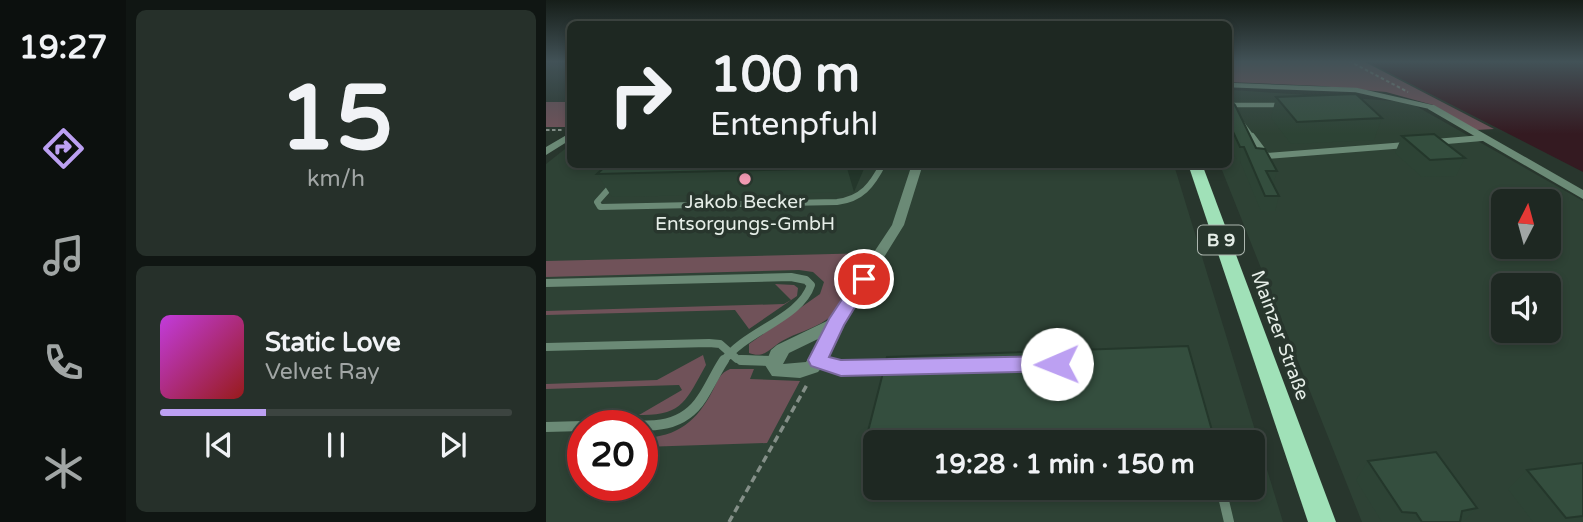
<!DOCTYPE html>
<html lang="en">
<head>
<meta charset="utf-8">
<style>
	:root { --surface:#1e2822; --page:#26302a; --text:#f1f3f6; --muted:#a1a6a5; --line:#3c4440; --accent:#bca0f2 }
	body { margin:0; font-family:"Varela Round",sans-serif; background:var(--page); color:var(--text); height:100vh; display:flex; flex-direction:column; font-size:26px; white-space:nowrap }
	* { box-sizing:border-box; margin:0 }
	p { font-size:23px; color:var(--muted) }
	.icon { flex:none; width:38px; height:38px; fill:none; stroke:currentColor; stroke-width:2; stroke-linecap:round; stroke-linejoin:round }
	.map { position:relative; flex:1; overflow:hidden }
	.details { display:flex; flex-direction:column; gap:10px; padding:10px; background:#101613; width:420px }
	.details>* { flex:none }
	.banner { position:absolute; left:21px; top:21px; width:665px; height:147px; border-radius:10px; box-shadow:0 4px 10px #0003,0 0 0 2px var(--line); background:#1e2822; color:var(--text); overflow:hidden }
	.needle { width:46px; rotate:6deg }
	.controls { position:absolute; left:945px; top:189px; display:grid; gap:14px }
	.controls a { display:grid; place-items:center; width:70px; height:70px; border-radius:10px; background:var(--surface); box-shadow:0 4px 10px #0003,0 0 0 2px var(--line); font-size:35px }
	.speed { position:absolute; left:21px; top:410px; display:flex; gap:14px; font-size:35px; font-weight:700; text-align:center }
	.speed>* { display:grid; place-content:center; width:91px; height:91px; border-radius:50%; background:var(--surface); box-shadow:0 4px 10px #0003,0 0 0 2px var(--line); line-height:1 }
	.speed .limit { border:10px solid #d22; background:#fff; color:#111 }
	.pin { position:absolute; display:grid; place-items:center; width:60px; height:60px; color:#fff; margin:-30px; border:4px solid #fff; border-radius:50%; box-shadow:0 2px 7px #0007 }
	.me { position:absolute; width:77px; margin:-38px; rotate:269deg; stroke-linejoin:round; filter:drop-shadow(0 0 5px #0008) }
	.turn { display:flex; align-items:center; gap:24px; height:147px; padding:0 28px; font-size:32px }
	.turn .icon { width:91px; height:91px; stroke-width:2.5 }
	.turn b { display:block; font-size:49px; line-height:60px }
	.details .tile { flex:1; display:flex; flex-direction:column; justify-content:center; gap:10px; min-width:0; padding:0 24px; border-radius:10px; background:var(--page) }
	.details .dial { align-items:center; gap:0 }
	.dial b { font-size:91px; line-height:1 }
	.song { display:flex; align-items:center; gap:21px }
	.cover { width:84px; height:84px; border-radius:10px; background:linear-gradient(135deg,hsl(290 70% 55%),hsl(0 70% 35%)) }
	.played { height:7px; border-radius:4px; background:linear-gradient(90deg,var(--accent) 30%,var(--line) 30%) }
	.keys { display:flex; justify-content:space-around; direction:ltr }
	.trip { position:absolute; left:317px; top:430px; width:402px; height:70px; border-radius:10px; background:var(--surface); box-shadow:0 4px 10px #0003,0 0 0 2px var(--line); font-weight:700; line-height:70px; text-align:center }
	main { display:flex; flex:1; min-height:0 }
	.tab-bar { display:flex; flex-direction:column; width:126px; justify-content:space-around; align-items:center; background:#0c100e; color:var(--muted) }
	.tab-bar .icon { width:49px; height:49px }
	.tab-bar .current { color:var(--accent) }
	.tab-bar b { font-size:32px; color:var(--text) }
	.map>svg:first-child { display:block }
</style>
</head>
<body>
<main>
<nav class="tab-bar">
<b>19:27</b>
<svg class="icon current" aria-label="directions" viewBox="0 0 24 24"><path d="M12 3l9 9-9 9-9-9zM9 14v-3h6M13 9l2 2-2 2"/></svg>
<svg class="icon" aria-label="music" viewBox="0 0 24 24"><path d="M9 18V5l10-2v13"/><circle cx="6" cy="18" r="3"/><circle cx="16" cy="16" r="3"/></svg>
<svg class="icon" aria-label="phone" viewBox="0 0 24 24"><path d="M5 4h4l2 5-3 2q2 4 5 5l2-3 5 2v4C11 20 4 13 5 4z"/></svg>
<svg class="icon" aria-label="climate" viewBox="0 0 24 24"><path d="M12 3v18M4 7l16 10M4 17L20 7"/></svg>
</nav>
<section class="details">
<div class="tile dial"><b>15</b><p>km/h</p></div>
<div class="tile">
<div class="song"><i class="cover"></i><div><b>Static Love</b><p>Velvet Ray</p></div></div>
<div class="played"></div>
<div class="keys"><svg class="icon" aria-label="previous" viewBox="0 0 24 24"><path d="M18 5L8 12l10 7zM5 5v14"/></svg><svg class="icon" aria-label="pause" viewBox="0 0 24 24"><path d="M8 5v14M16 5v14"/></svg><svg class="icon" aria-label="next" viewBox="0 0 24 24"><path d="M6 5l10 7-10 7zM19 5v14"/></svg></div>
</div>
</section>
<div class="map">
<svg width="1037" height="522" viewBox="0 0 1037 522">
	<rect width="100%" height="100%" fill="#28362d"/>
	<path fill="#2e4235" fill-rule="evenodd" d="M687,90L863,102L1037,201V522H816L674,165L682,164L683,91ZM957,201H1003V247H957ZM957,285H1003V331H957Z
		M24,145V164L628,165L737,522H0V164ZM37,425H96V485H37ZM329,443H707V488H329Z"/>
	<path fill="#705259" d="M683,61H817L948,129L930,130L887,105L840,92L775,86L683,82Z
		M0,102H24V127H0Z
		M327,253C314,274 301,306 280,320C267,329 250,333 236,341C224,348 219,359 203,353V344L274,294L278,282L267,272L253,270L0,277V261Z
		M229,284L248,285L252,288L251,296L203,329L189,310L0,315V311L238,304L245,300Z
		M157,355L160,365C140,400 137,416 93,415L136,390L133,385L0,389V384L111,380Z
		M184,369H208L204,379L254,381L221,443L96,447V438C132,437 151,421 167,390C172,380 174,373 184,369Z"/>
	<path fill="#341a21" d="M820,61H1037V172Z"/>
	<g fill="none" stroke-linecap="round" stroke-linejoin="round">
		<path stroke="#848f88" stroke-width="2" stroke-dasharray="3.5 2.5" stroke-linecap="butt" d="M803,61L862,92
			M0,130H18"/>
		<path stroke="#848f88" stroke-width="3.5" stroke-dasharray="7 4.5" stroke-linecap="butt" d="M183,522L262,383"/>
		<path stroke="#6b8a76" stroke-width="4.5" d="M682,85L810,90L885,107
			M682,105H738
			M696,123L707,138"/>
		<path stroke="#6b8a76" stroke-width="6" d="M706,136L721,156L860,145
			M889,142L936,138
			M68,183L51,202L54,207L291,202C316,199 326,185 337,164"/>
		<path stroke="#6b8a76" stroke-width="8" d="M0,283L245,277L260,280L265,285C254,319 198,331 177,362
			M0,347L163,343L174,344L191,359L228,361
			M273,361L276,362"/>
		<path stroke="#6b8a76" stroke-width="10" d="M195,360L228,361
			M273,361L295,368L347,367
			M67,425C101,426 135,431 156,398C164,386 170,372 178,360
			M0,427L37,426
			M675,488L683,522"/>
		<path fill="#6b8a76" fill-rule="evenodd" d="M882,105H888L1037,190V199L882,109Z
			M24,133V140L0,155V147Z
			M366,164H377L358,225L296,325L278,365L272,372L254,378L226,376L219,365L225,350L231,345L283,320L346,225ZM274,338L260,362L237,364L243,353Z"/>
		<path fill="#a0e1b8" fill-rule="evenodd" d="M642,164H656L790,522H762Z"/>
	</g>
	<path fill="#2d4335" d="M730,97L836,118L828,140L745,144L725,118Z
		M682,98L710,148L731,171L727,185L733,196L729,211H715L694,161H691L682,141Z
		M856,136L919,158L910,176L876,177L849,153Z
		M62,164H320L308,192L66,197L51,174Z
		M642,346L667,434L664,443H329V473L318,447L341,357Z
		M822,461L931,508L917,522H836L810,480Z
		M1037,463V522H987L962,489L981,470Z"/>
	<path fill="#24372b" d="M303,164H320L308,192L301,168Z"/>
	<path fill="#344e3e" stroke="#24372b" stroke-width="2" d="M810,94L836,118L751,122L730,97Z
		M682,98L689,105L710,148L719,149L731,171H720L733,196H719L698,147H694L682,121Z
		M888,134L919,158L884,160L856,136Z
		M62,164H303L301,168L51,174Z
		M642,346L667,434L437,443H329V447H318L341,357Z
		M890,452L931,508L916,511L914,522H876L870,513L856,512L822,461Z
		M1037,463V516L1020,518L981,470Z"/>
	<linearGradient id="sky" x2="0" y2="1"><stop stop-color="#161e19"/><stop offset="0.46" stop-color="#425257"/><stop offset="1" stop-color="#425257" stop-opacity="0"/></linearGradient>
	<rect width="1037" height="134" fill="url(#sky)"/>
	<path fill="#bca0f2" stroke="#7a689d" stroke-width="2" d="M318,273L326,279L298,325L283,357L295,360L511,356L518,358L521,364L518,369L511,371L295,376L265,366L262,360L283,319L312,275Z"/>
	<circle fill="#f19ab2" stroke="#28362d" stroke-width="2.5" cx="199" cy="179" r="7"/>
	<g text-anchor="middle" stroke-width="7" stroke-linejoin="round" paint-order="stroke">
		<rect fill="#28362d" stroke="#acb6af" stroke-width="2" x="652" y="225.5" width="46" height="29" rx="5"/>
		<g font-size="18" font-weight="bold" fill="#e5ede7">
			<text x="675" y="246">B 9</text>
		</g>
		<g font-size="19" fill="#e5ede7" stroke="#28362d">
			<text x="199" y="208">Jakob Becker<tspan x="199" dy="22">Entsorgungs-GmbH</tspan></text>
		</g>
		<g font-size="19" fill="#e5ede7" stroke="#28362d">
			<text transform="translate(735 335) rotate(70)" y="7">Mainzer Straße</text>
		</g>
	</g>
</svg>
<div class="controls">
<a><svg class="needle" viewBox="-14 -14 28 28"><path d="M0-13l5 13h-10z" fill="#e53935"/><path d="M0 13l5-13h-10z" fill="#a1a6a5"/></svg></a>
<a><svg class="icon" aria-label="sound" viewBox="0 0 24 24"><path d="M4 9h4l5-4v14l-5-4H4zM17 9q2 3 0 6"/></svg></a>
</div>
<div class="speed"><div class="limit">20</div></div>
<div class="pin" style="left:318px;top:279px;background:#d93025"><svg class="icon" aria-label="arrive" viewBox="0 0 24 24"><path d="M6 21V4h12l-3 4 3 4H6"/></svg></div>
<svg class="me" style="left:511px;top:364px" viewBox="-20 -20 40 40"><circle r="19" fill="#fff"/><path d="M0-13L10 11 0 6-10 11z" fill="#bca0f2"/></svg>
<div class="trip">19:28 · 1 min · 150 m</div>
<div class="banner">
<div class="turn"><svg class="icon" aria-label="right" viewBox="0 0 24 24"><path d="M7 20v-9h11M14 6l5 5-5 5"/></svg><div><b>100 m</b>Entenpfuhl</div></div>
</div>
</div>
</main>
</body>
</html>
